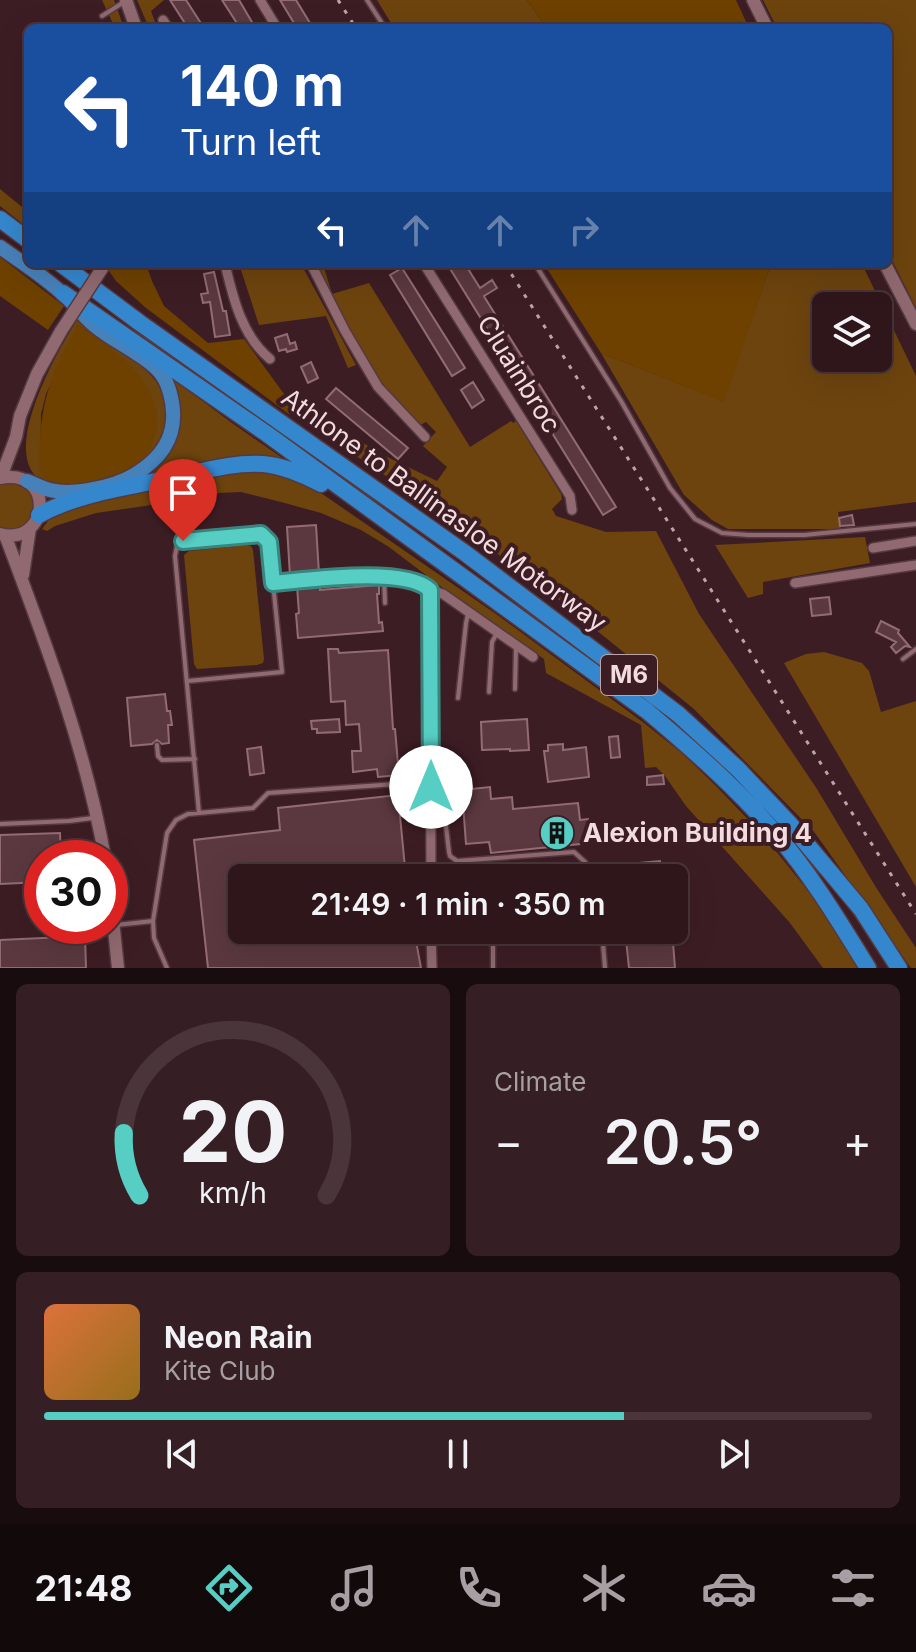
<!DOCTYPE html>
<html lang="en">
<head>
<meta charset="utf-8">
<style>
	:root { --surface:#2e161b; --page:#361f24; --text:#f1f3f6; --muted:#a79fa3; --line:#49353a; --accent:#56cec4 }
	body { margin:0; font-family:Inter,sans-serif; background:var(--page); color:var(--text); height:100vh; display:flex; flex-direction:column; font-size:30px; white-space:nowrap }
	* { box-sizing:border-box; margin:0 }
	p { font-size:26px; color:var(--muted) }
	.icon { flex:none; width:44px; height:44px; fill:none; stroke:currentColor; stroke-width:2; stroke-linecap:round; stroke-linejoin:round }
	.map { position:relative; height:968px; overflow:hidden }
	.details { display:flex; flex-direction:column; gap:16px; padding:16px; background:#190c0f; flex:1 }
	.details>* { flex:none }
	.guide { position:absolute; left:24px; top:24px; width:868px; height:244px; border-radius:12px; box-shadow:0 8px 32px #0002,0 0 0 2px var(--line); background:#1a4fa0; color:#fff; overflow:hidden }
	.tools { position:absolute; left:812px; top:292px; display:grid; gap:16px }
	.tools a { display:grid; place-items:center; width:80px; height:80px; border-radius:12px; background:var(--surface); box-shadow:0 8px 32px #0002,0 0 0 2px var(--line); font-size:40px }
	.speed { position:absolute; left:24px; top:840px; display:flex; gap:16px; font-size:40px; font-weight:700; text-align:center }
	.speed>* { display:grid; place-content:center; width:104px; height:104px; border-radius:50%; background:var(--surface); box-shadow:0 8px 32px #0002,0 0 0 2px var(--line); line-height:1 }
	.speed .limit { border:12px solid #d22; background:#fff; color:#111 }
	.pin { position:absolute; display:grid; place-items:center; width:68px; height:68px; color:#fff; margin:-82px -34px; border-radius:50% 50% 50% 0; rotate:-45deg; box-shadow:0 0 8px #0007 }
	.pin .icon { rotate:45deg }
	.me { position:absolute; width:88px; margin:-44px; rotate:0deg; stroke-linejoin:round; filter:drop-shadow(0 0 6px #0008) }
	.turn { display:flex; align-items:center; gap:28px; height:168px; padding:0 24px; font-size:36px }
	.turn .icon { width:104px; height:104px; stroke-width:2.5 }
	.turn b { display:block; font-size:56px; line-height:68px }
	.lanes { display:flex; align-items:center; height:76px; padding:0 24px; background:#0003; justify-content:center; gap:40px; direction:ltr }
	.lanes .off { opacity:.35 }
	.big { font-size:60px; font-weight:600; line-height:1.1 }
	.details .widget { flex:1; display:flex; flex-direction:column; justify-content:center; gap:12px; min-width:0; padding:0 28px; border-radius:12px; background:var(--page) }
	.details .dial { align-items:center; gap:0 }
	.dial svg { height:208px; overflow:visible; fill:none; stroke:var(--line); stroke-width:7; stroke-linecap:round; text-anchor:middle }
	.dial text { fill:var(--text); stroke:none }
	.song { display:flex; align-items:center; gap:24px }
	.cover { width:96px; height:96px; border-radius:12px; background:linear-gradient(135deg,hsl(20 70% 55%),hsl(40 70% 35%)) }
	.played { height:8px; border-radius:4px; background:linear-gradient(90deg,var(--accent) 70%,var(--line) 70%) }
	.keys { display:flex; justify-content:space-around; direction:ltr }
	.heat { display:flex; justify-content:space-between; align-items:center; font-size:44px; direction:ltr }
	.details .tiles { flex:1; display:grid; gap:16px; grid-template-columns:1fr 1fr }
	.widget:last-child { grid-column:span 2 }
	.trip { position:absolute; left:228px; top:864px; width:460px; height:80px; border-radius:12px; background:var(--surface); box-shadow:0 8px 32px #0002,0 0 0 2px var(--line); font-weight:600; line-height:80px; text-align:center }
	.tab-bar { display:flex; height:128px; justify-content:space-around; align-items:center; background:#12090b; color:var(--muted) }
	.tab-bar .icon { width:56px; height:56px }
	.tab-bar .active { color:var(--accent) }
	.tab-bar b { font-size:36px; color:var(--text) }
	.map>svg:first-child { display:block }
</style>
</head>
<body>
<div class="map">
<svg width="916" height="968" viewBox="0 0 916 968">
	<rect width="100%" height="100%" fill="#3d1d24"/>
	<path fill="#6d440e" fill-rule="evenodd" d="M102,0H114L124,28H115Z
		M137,0H164L151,11L155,22V28H149Z
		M377,0H527L547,28H394Z
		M763,0H916V308L888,252V28H777Z
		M0,189L28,212V228L0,206Z
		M239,264H301L356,365L348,368L326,316L259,325Z
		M314,264H323L332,294L369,283L470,447L511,421L513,423L516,421L561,494L562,499L552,509L556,516L606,532L656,531L699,614L817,789L877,889L916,948V968H911L815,833L694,709L539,584L451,520L309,424L315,413L381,454L437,481L447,467L423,446L436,432L426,422L420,425L382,386L354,342Z
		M771,264H862L916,376V502L838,512L841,529H728L712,520L684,495L601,353L723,401ZM826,306H878V358H826Z
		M77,320C99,335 140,360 155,380C172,402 169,441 148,460C142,465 133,468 127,472L132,368L103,343L78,325L46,394L41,414L40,480C0,452 56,353 77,320Z
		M166,374L232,423L288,462L140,478L167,453Z
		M240,471H266L308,484L496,614L644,723L683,754L717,787L763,835L821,907L862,968H823L790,923L686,806L665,776L656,767L645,768L641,725L546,673L544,659L447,591L389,547L361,530L321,513L281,502L241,492L219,493L145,506L96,513L55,526L47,531L42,529L51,517L76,502Z
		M5,483C25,482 44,499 32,519C29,523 25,526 21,529L0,528V485Z
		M865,537L870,563L763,582V594L748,598L715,545Z
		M247,545L251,546L253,550L264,659L263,663L257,665L197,669L194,664L184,555L189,551Z
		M824,652L862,663L869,671L881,712L916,701V887L784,663L806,654Z"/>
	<path fill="#6e4100" d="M527,0H736L749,28H547Z
		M0,257L64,306L48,330L0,296Z
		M113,264H146L152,281L164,306L208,343L244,339L295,409L290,415L146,308L116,281L109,271Z
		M544,264H771L724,402L601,353Z
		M78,325C104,343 136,364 150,393C157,405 159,422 155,435C147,469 114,479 83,484C75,485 66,486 58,485C52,484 46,482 40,480C37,416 46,380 78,325Z"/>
	<path fill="#5b383f" stroke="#936c73" stroke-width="2" d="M170,0H186L204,28H188Z
		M222,0H239L252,22L240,28Z
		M280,0H296L313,28H297Z
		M453,264H465L480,288L492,280L497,288L484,296L485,298L616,507L603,515L449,267Z
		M402,268L465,368L452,376L390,275Z
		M214,272L223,311H226L230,335L215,337L210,302L203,303L201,294L208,293L204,274Z
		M287,334L290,344L295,342L297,349L287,352L286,349L279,351L275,338Z
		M311,362L318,378L308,383L301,367Z
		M473,382L484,400L472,408L461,390Z
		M336,388L408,448L398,459L326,399Z
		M852,515L854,525L840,526L839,518Z
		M316,525L319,574L290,576L287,527Z
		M320,584V590L379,585V594H377L379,623L382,622L383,631L298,638L296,614L299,613L297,586Z
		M829,597L831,614L812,616L810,599Z
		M881,621L899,630L898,633L910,647L905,646L896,653L891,647L896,642L876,632Z
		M328,649H338L339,653L388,650L393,729H395L399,775L378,777L377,769L353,772L352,751H361L359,724L346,725L345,701L331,702Z
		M165,694L167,711H170L172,725H168L169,743L162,744L157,740L152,744L131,746L127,698Z
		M339,719L340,732L317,733V729H312L311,721Z
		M527,719L529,750L510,751V749L482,750L481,722Z
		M618,736L620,757L611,758L609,737Z
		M563,744V750L586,747L589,777L548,782L544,751H548V745Z
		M261,747L264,773L250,775L247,749Z
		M663,775L664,784L647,785V777Z
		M490,787L491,799L512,797L513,809L578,803L580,820L588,819L590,843L491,853L489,842L466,844L462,790Z
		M398,795L406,878H242V930H414L421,968H208L194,840L280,830L278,808Z
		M60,833L61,858H42V882L0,884V835Z
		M660,861L662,878H652L651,870L629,872L628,864Z
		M570,866L571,878H503L502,873Z
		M625,930H672L675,968H629Z
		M85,936L86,968H0V940Z"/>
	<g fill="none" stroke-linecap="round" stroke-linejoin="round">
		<g stroke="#553940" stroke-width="7">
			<path id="service" d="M367,0L385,28
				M102,16L124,2
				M535,264L621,401L670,488L695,519L722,533L749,535H804L916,524
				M384,578L385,603
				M903,659L916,649
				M188,681L282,672L273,583C304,580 407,567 429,589
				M515,689L516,647
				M489,692L492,642L497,633
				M458,698L466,623L468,614
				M157,745L158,756L162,760L195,759
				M442,792L449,852L450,856L457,861L574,852L585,862L595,878
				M199,813L175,556L177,546L183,541L261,534L269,542L273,583
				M0,824L69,821L93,818
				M584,878L585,862
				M116,925L153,921
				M470,930L493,945V968
				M602,932L605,968
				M493,945L497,942L602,932
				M167,968L154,938L153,921L167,833L176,820L188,814L253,808L268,793L410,783L415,764L428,763"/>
		</g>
		<g stroke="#553940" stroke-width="12">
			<path id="minor" d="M260,0L277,28
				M163,20L168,28
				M225,264C233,298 242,336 270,359
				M311,264L345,331L378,387L425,437
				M424,264L570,496L572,510
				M873,548L916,541
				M795,583L916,565
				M431,878L430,590L443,594L533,657
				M431,930L432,968"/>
		</g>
		<g stroke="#553940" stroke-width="15">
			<path id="secondary" d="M126,0L136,28
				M753,0L767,28
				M885,264L916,324
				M1,477L16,437L20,416L37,374L61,331
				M0,478C56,467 50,547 0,534
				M5,535C45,641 85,746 105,858
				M23,575L30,528
				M110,891L118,968"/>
		</g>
		<g stroke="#553940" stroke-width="17">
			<path id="trunk" d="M0,247C21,262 45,277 64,295C75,304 83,316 94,325C113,341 137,351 155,367C164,375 167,383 170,393C180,430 166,456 134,475C114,487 72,496 50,490C42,488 35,484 27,481"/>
		</g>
		<g stroke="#553940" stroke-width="19">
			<path id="motorway" d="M0,219L28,240
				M61,264L140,323L465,553L678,714L738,769L789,823L861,909L899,968
				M63,293L267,434L647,711C693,750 738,789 777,835C812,876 840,923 868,968
				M39,515C79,493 126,488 170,478C200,472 232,462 263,464C284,466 302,474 321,484"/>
		</g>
		<use href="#service" stroke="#906a70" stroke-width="4"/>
		<use href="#minor" stroke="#906a70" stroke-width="9"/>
		<use href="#secondary" stroke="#906a70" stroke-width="12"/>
		<use href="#trunk" stroke="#4781ba" stroke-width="14"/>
		<use href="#motorway" stroke="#3587cd" stroke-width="16"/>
		<path stroke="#bea4a9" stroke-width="3" stroke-dasharray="4 8" stroke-linecap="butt" d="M338,0L356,28
			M505,264L916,914"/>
		<g stroke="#553940" stroke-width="15" stroke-linecap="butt">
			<path id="secondary-bridge" d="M61,331L105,264"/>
		</g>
		<use href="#secondary-bridge" stroke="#906a70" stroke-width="12"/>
	</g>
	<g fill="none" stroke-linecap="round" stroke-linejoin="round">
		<g stroke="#38867f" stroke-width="20">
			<path id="route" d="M183,541L261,534L269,542L273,583C307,580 406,566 430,590L431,787"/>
		</g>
		<use href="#route" stroke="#56cec4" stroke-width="14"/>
	</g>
	<defs>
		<g id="building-disc" transform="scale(1.8)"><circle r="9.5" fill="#56cec4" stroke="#3d1d24"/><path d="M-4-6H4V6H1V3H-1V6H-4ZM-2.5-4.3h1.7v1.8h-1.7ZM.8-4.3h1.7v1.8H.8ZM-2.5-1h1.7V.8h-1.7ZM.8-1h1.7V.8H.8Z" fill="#111"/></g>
	</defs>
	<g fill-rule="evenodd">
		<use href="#building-disc" x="557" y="833"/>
	</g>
	<g text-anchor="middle" stroke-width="8" stroke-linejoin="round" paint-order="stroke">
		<rect fill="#3d1d24" stroke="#bca3a8" stroke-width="2" x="601" y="655" width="56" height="40" rx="6"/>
		<g font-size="24" font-weight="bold" fill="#f3dce0">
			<text x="629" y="683">M6</text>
		</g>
		<g font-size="26" fill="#f3dce0" stroke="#3d1d24">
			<text transform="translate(519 374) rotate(58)" y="9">Cluainbroc</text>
			<text transform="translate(444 510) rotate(36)" y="9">Athlone to Ballinasloe Motorway</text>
		</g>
		<g font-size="26" font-weight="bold" fill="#f3dce0" stroke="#3d1d24" text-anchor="start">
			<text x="583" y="842">Alexion Building 4</text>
		</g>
	</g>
</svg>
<div class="tools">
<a><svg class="icon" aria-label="layers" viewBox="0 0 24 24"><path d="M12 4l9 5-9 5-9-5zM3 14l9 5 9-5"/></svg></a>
</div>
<div class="speed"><div class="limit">30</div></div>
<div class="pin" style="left:183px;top:541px;background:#d93025"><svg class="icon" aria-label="arrive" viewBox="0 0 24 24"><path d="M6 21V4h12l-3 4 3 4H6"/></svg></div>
<svg class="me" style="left:431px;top:787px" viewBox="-20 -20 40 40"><circle r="19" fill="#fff"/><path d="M0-13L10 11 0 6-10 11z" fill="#56cec4"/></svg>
<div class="trip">21:49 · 1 min · 350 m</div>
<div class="guide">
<div class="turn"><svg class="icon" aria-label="left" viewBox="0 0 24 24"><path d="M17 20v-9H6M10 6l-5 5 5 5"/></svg><div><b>140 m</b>Turn left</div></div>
<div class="lanes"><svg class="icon" aria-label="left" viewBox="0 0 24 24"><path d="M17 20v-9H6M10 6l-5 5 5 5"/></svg><svg class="icon off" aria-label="ahead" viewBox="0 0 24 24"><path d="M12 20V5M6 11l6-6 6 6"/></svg><svg class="icon off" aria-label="ahead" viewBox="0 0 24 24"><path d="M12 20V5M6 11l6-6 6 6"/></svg><svg class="icon off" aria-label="right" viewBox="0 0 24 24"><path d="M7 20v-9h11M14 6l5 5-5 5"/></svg></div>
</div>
</div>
<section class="details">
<div class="tiles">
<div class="widget dial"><svg viewBox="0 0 100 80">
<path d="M14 69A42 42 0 1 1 86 69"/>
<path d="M14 69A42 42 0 0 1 8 45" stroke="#56cec4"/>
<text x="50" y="56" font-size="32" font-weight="700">20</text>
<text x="50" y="72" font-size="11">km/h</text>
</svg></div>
<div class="widget"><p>Climate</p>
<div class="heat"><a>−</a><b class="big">20.5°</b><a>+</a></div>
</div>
<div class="widget">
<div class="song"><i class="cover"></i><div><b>Neon Rain</b><p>Kite Club</p></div></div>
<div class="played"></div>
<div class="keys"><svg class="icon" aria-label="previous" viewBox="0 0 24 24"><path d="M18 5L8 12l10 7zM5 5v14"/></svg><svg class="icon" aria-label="pause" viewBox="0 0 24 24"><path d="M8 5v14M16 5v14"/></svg><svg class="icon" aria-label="next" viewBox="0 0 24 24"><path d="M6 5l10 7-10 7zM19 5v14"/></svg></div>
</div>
</div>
</section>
<nav class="tab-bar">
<b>21:48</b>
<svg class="icon active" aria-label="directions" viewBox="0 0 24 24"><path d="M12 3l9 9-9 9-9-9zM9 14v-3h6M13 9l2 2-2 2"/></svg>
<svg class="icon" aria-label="music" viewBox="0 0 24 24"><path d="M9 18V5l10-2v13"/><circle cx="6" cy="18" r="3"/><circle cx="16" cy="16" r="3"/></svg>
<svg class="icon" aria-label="phone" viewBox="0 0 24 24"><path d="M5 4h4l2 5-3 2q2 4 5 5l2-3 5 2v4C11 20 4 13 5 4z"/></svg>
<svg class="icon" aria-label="climate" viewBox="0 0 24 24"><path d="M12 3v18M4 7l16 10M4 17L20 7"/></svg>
<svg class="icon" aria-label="car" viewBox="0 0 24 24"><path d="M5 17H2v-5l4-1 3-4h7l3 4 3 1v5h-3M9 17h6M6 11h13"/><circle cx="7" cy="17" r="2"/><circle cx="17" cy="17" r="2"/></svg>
<svg class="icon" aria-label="filters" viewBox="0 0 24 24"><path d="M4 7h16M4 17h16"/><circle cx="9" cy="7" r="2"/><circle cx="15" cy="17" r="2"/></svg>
</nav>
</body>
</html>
